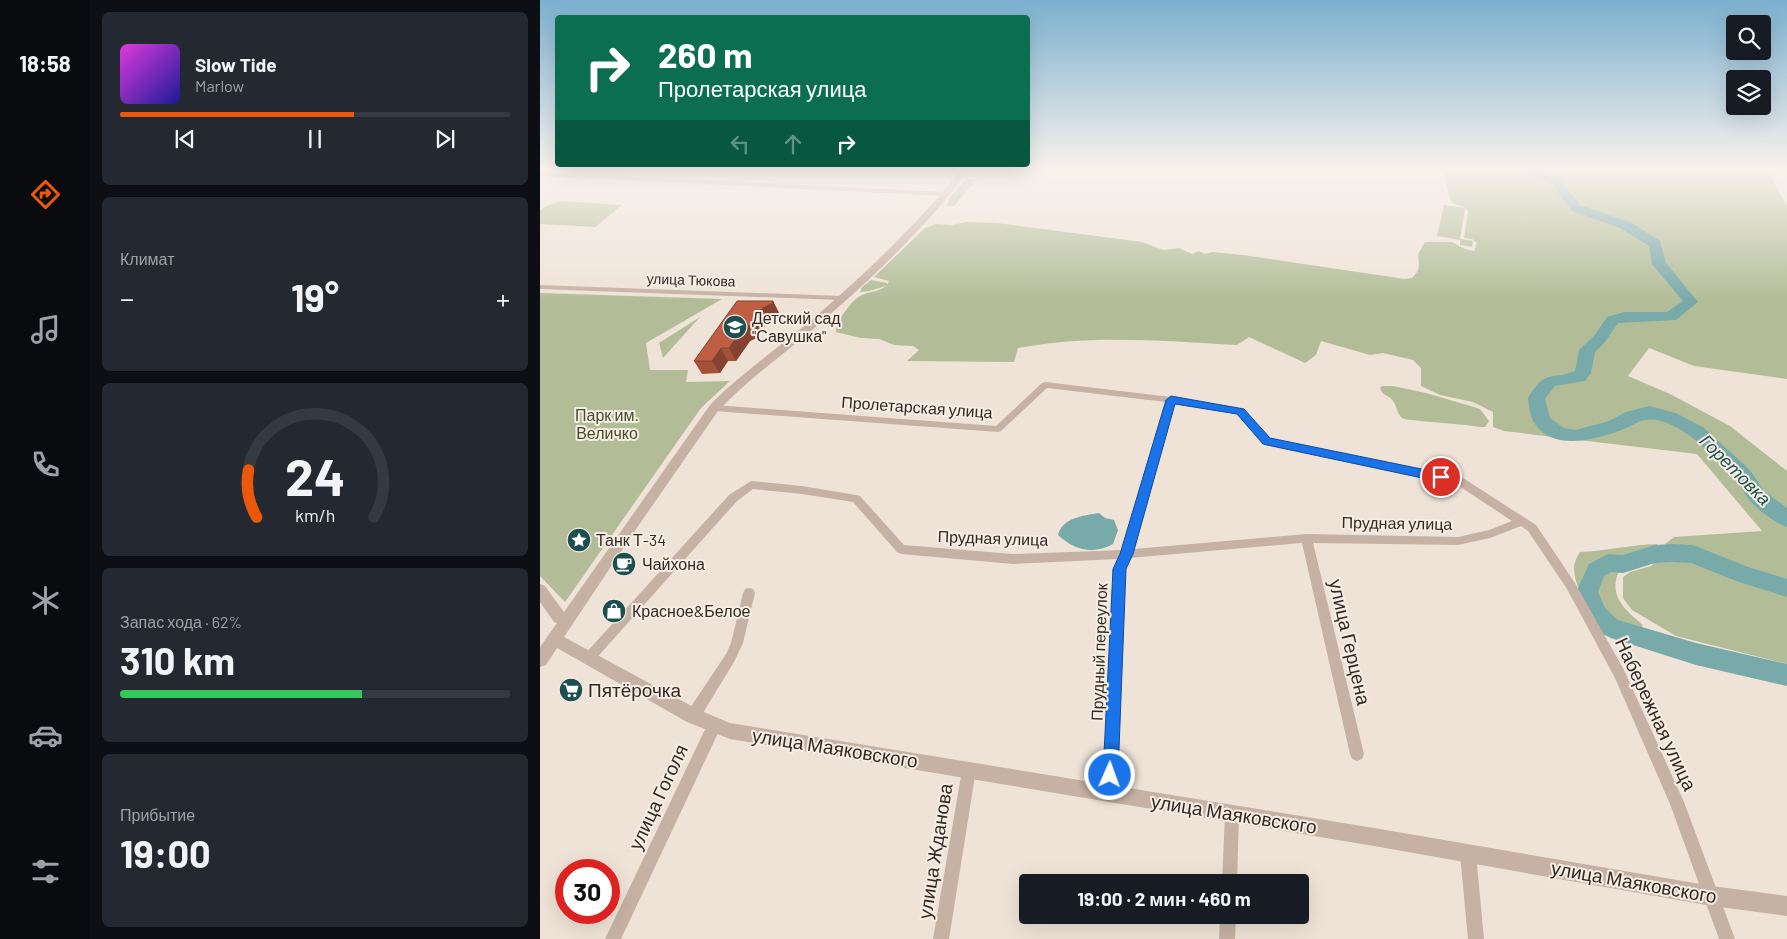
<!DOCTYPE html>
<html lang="ru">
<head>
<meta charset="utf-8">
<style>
	:root { --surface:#171b24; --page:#242831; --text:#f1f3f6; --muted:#9ea1a6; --line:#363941; --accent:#ea580c }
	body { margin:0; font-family:Barlow,sans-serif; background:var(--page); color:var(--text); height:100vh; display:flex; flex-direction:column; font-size:19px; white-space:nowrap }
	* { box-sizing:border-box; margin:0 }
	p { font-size:16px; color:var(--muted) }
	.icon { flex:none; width:28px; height:28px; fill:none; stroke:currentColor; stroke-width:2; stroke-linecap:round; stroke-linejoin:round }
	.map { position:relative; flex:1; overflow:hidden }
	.side { display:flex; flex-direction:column; gap:12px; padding:12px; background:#0d0f14; width:450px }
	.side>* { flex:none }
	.hud { position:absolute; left:15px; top:15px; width:475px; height:152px; border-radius:5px; box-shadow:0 5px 20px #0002; background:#0b6e4f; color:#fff; overflow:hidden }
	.tools { position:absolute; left:1186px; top:15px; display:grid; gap:10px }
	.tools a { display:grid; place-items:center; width:45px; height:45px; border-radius:5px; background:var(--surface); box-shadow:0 5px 20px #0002; font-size:25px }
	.speed { position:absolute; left:15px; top:859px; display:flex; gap:10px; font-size:25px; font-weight:700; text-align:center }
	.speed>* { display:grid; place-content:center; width:65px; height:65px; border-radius:50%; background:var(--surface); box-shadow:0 5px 20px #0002; line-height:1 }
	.speed .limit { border:8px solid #d22; background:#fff; color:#111 }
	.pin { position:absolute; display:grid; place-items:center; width:42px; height:42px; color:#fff; margin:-21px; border:2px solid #fff; border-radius:50%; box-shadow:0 1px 5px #0007 }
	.me { position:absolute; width:55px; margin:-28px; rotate:2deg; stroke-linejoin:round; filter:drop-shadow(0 0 4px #0008) }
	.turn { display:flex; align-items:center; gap:18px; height:105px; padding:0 20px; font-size:22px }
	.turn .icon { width:65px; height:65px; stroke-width:2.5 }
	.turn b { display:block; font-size:35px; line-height:42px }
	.lanes { display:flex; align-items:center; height:48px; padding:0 20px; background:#0003; justify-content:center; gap:25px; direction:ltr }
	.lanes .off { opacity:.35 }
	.big { font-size:38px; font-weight:700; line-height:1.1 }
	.side .widget { flex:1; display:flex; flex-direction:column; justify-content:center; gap:8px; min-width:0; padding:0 18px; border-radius:8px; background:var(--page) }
	.side .dial { align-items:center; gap:0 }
	.dial svg { height:130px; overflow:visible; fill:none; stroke:var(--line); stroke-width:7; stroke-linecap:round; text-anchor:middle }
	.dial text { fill:var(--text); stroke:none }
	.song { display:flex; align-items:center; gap:15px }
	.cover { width:60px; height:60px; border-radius:8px; background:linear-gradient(135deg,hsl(300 70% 55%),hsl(240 70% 35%)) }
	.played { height:5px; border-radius:2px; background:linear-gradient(90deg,var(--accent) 60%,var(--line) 60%) }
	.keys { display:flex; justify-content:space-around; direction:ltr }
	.heat { display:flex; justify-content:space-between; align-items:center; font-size:28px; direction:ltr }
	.charge { height:8px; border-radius:4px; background:linear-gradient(90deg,#34c759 62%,var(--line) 0) }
	.trip { position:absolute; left:479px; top:874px; width:290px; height:50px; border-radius:5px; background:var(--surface); box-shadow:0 5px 20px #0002; font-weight:700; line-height:50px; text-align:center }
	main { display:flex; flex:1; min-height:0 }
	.menu { display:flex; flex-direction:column; width:90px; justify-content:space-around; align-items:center; background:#090b0e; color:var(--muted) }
	.menu .icon { width:35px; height:35px }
	.menu .selected { color:var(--accent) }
	.menu b { font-size:22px; color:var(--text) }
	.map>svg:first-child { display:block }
</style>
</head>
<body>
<main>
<nav class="menu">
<b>18:58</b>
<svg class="icon selected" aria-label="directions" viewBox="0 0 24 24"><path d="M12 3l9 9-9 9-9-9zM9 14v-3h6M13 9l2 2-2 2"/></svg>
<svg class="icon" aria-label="music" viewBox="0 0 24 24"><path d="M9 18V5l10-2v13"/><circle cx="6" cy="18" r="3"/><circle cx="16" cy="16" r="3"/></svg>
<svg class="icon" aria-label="phone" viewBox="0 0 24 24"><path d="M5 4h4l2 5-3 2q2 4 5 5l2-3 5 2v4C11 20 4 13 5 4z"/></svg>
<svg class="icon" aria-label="climate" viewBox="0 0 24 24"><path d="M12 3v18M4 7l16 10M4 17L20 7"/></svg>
<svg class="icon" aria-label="car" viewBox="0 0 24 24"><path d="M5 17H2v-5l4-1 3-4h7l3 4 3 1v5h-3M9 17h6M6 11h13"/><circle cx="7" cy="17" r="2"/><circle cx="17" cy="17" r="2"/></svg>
<svg class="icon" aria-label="filters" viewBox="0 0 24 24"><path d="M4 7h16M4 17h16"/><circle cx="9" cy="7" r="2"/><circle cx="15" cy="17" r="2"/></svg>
</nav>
<section class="side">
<div class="widget">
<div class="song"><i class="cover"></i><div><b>Slow Tide</b><p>Marlow</p></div></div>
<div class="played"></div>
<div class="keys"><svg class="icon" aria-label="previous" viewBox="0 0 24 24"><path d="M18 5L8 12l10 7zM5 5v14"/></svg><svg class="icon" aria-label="pause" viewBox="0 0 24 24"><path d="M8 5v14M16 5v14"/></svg><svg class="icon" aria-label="next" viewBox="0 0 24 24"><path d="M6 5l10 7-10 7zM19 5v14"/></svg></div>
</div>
<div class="widget"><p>Климат</p>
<div class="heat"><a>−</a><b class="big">19°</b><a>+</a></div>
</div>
<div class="widget dial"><svg viewBox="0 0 100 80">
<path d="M14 69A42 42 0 1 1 86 69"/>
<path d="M14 69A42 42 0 0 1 9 40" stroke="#ea580c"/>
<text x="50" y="56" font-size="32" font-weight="700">24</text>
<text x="50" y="72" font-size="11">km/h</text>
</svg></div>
<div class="widget"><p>Запас хода · 62%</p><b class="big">310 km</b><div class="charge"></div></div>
<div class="widget"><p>Прибытие</p><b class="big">19:00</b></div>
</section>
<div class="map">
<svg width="1247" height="939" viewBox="0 0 1247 939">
	<rect width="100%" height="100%" fill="#efe3d7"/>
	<path fill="#b2bd98" d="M903,170H1227L1247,206V379L1154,366L1109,348L1088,376L1130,394L1190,426L1247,471V664L1136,636L1092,610L1083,598V577L1090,572L1111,566L1118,560L1125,544L1134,537L1222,531L1157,454L964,431L953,427V412L933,402L900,395L881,386V368L873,360L843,353L830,355L781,341L776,355L765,363L709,337L697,345C625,341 550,334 478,348L474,362L367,361L379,350L373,346L354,345L339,339L321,338L296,332C296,322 310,302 320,296C329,291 337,293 346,286L329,291L320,292L322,287L331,280L347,283V285L349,281L334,277L385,228L396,224L411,225L427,222L457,223L602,242L623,250L639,248L652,254L659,251L665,254L672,252L703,255L865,279L872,278C881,269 879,265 878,254L885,242H912L925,249L934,251L937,243L932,239L924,238L928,212L926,208L912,203L910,199Z
		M426,179H433L437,181L428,189L414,206H407L410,197Z
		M21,201L82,205L55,227L0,224V210L6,206Z
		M904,205L925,208L920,239L933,241L932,247L920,245V240L897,236Z
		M0,293L182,299L106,343L110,370H148L146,382L190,381L161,408L25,602L0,576Z
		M160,317L123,358L119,343Z
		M842,386H853L886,393L934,407L940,409L949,421L945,427H940C927,424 866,421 862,418C857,414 857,406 853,401C849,395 842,396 840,388Z
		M1117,544L1119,555L1102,565L1079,571C1068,596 1085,610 1103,625L1096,633L1084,635C1060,620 1045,609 1036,581C1033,569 1033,563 1040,552C1066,551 1090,545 1117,544Z"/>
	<path fill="#78aaaa" d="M559,513L565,518L574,520L578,530L573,544C553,555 534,550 518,535C523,517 543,516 559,513Z"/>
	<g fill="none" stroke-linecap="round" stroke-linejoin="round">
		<path fill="#78aaaa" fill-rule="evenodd" d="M980,170H997L1013,176L1020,180L1040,205L1090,222L1120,241L1126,263L1158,302L1136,320L1078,323L1065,342L1055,352L1051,373L1045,381L1015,386L1005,399L1010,418L1024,428L1036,430L1069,421L1086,412L1109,406L1136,413L1164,428L1210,470L1224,491L1247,508V527C1235,523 1219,511 1210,501C1204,494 1201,485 1195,479C1177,459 1148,428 1121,421C1100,416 1097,425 1079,431C1054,440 1013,451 995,424C990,417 989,406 988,398C1006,368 1010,381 1035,371L1039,350L1054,336L1067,317L1084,312H1127L1143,301L1112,264L1109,246L1080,228L1032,211L1012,184L982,172Z
			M1132,544L1153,545L1208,567L1247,579V597L1196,581L1151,563L1132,562L1115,563L1083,573L1071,572L1064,576L1058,592L1065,608L1078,620L1156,643L1247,664V686L1156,665L1071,638C1050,630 1044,611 1036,592L1049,564L1068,554L1083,555L1115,545Z"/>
		<path fill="#c6b2a4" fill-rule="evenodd" d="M0,172L406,192L409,194L406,196L0,176Z
			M0,285L301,296L305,298L301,300L0,289Z
			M505,382L631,397L703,409L730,438L923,478L996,525L1035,583L1084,670L1144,802L1195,939H1179L1130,804L1075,678L1027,589L988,531L981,526L950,538L918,545L773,543L824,754L822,759L817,761L812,759L810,754L762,543L590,558L585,569L577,794L575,799L570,801L565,799L563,794L573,569L579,559L473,564L361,554L357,552L313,502L262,494L213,489L197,501L53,662L49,664L45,662L43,658L45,654L189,495L211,481L262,486L316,495L320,496L364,545L473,554L583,550L626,402L507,388L461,431L458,432L174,411L169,408L174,405L456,426L502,383ZM635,404L697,414L724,443L727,444L916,484L972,521L949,530L918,537L766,534L594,549Z
			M209,588L213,589L215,593L203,643L194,662L158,721L153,722L148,721L146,716L148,711L186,654L191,643L203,593L205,589Z
			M174,719L179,721L181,726L179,731L81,939H65L169,721Z
			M429,763L434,765L436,770L409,939H393L422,770L424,765Z
			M692,807L697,809L699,814L697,882H682L685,814L687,809Z
			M928,846L933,849L936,854L944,939H928L920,854L923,849Z
			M680,915H696L695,939H679Z"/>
		<path fill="#c6b2a4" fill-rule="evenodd" d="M421,170H429C386,228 326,284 271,331C240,357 206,381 178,411L92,535L24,637L159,710L190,723L834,828L1172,886L1247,896V916L1172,906L834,846L190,739L147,722L17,648L6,665L0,667V647L17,623L14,622L0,602V584L5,586L24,612L170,405C198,376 232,353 264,326C320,279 375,227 421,170Z"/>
	</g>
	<path fill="#a5513a" d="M233,301L239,313V316L229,320L218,337L210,341L196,361H188L180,373L162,374L154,361Z"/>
	<path fill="#864230" d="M233,301L239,313V316L229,320L218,337L210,341L196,361L189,348L203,328L223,308Z
		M181,348L188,361L180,373L172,361Z"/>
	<path fill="#c05e44" stroke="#864230" d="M197,301H233V303L223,308L211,325L203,328L189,348H181L172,361H154Z"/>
	<linearGradient id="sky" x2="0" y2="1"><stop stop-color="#7bb0cf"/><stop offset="0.56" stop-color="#f8f2ed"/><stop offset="1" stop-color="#f8f2ed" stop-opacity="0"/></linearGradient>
	<rect width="1247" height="301" fill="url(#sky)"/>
	<path fill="#1a73e8" stroke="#114b97" d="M631,396L704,409L730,438L901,473L907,477L901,482L727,445L723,444L697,414L635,404L593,554L586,569L578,775L576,781L570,783L565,781L563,775L573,569L580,554L626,400Z"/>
	<defs>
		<g id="school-disc" transform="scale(1.25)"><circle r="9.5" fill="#1d4f51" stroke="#f7ede3"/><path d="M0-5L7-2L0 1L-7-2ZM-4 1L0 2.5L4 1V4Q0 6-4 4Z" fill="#fff"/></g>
		<g id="sight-disc" transform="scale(1.25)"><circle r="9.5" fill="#1d4f51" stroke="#f7ede3"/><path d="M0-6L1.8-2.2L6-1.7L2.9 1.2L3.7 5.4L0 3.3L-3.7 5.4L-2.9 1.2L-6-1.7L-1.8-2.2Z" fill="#fff"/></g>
		<g id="cafe-disc" transform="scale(1.25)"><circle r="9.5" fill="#1d4f51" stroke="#f7ede3"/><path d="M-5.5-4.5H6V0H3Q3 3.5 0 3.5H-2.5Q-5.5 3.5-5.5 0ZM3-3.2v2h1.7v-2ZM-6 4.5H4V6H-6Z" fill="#fff"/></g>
		<g id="shop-disc" transform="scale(1.25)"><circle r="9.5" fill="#1d4f51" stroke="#f7ede3"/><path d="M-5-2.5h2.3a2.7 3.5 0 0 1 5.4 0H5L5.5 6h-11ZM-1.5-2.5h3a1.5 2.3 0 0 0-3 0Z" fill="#fff"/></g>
		<g id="supermarket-disc" transform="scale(1.25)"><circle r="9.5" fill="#1d4f51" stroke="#f7ede3"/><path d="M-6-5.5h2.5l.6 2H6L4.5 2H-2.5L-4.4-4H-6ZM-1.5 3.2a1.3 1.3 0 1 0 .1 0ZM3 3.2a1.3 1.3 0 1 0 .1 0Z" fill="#fff"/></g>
	</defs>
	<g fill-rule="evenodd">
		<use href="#school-disc" x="195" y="327"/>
		<use href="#sight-disc" x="39" y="540"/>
		<use href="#cafe-disc" x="84" y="564"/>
		<use href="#shop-disc" x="74" y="611"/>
		<use href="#supermarket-disc" x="31" y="690"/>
	</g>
	<g text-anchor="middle" stroke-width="4" stroke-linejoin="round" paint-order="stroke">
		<g font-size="14" fill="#322925" stroke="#f7ede3">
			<text transform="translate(151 280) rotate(2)" y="5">улица Тюкова</text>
		</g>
		<g font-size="16" fill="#322925" stroke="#f7ede3" text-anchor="start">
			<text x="212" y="324">Детский сад<tspan x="212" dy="18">"Савушка"</tspan></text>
			<text x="56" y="546">Танк Т-34</text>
			<text x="102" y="570">Чайхона</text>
			<text x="92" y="617">Красное&amp;Белое</text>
		</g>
		<g font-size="16" fill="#322925" stroke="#f7ede3">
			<text transform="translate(377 407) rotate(4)" y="6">Пролетарская улица</text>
			<text transform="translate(857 523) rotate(1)" y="6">Прудная улица</text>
			<text transform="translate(453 538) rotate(2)" y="6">Прудная улица</text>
			<text transform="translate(559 652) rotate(-88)" y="6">Прудный переулок</text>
		</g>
		<g font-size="16" fill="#434f2a" stroke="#f7ede3">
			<text x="67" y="421">Парк им.<tspan x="67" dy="18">Величко</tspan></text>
		</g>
		<g font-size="18" font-style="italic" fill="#1d4f51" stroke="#f7ede3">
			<text transform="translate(1195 470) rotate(45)" y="6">Горетовка</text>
		</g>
		<g font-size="19" fill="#322925" stroke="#f7ede3">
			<text transform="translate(810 642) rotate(77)" y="7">улица Герцена</text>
			<text transform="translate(1116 714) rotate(65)" y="7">Набережная улица</text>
			<text transform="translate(295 748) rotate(9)" y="7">улица Маяковского</text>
			<text transform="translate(118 797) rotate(-65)" y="7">улица Гоголя</text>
			<text transform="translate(694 814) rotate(9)" y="7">улица Маяковского</text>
			<text transform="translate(395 851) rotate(-81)" y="7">улица Жданова</text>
			<text transform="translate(1094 882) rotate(10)" y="7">улица Маяковского</text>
		</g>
		<g font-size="19" fill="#322925" stroke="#f7ede3" text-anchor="start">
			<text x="48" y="697">Пятёрочка</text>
		</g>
	</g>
</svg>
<div class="tools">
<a><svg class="icon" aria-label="search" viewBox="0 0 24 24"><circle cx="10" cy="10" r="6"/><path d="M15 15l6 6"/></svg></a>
<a><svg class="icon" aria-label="layers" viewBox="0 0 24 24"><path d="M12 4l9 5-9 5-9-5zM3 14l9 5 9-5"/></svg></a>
</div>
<div class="speed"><div class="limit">30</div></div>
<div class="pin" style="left:901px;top:477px;background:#d93025"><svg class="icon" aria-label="arrive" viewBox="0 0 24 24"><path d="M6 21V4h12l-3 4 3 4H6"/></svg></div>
<svg class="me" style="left:570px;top:775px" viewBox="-20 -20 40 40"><circle r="17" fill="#1a73e8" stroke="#fff" stroke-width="3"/><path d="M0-11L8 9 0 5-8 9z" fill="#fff"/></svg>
<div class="trip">19:00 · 2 мин · 460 m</div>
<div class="hud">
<div class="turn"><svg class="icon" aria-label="right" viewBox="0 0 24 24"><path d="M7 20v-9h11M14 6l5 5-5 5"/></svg><div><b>260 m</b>Пролетарская улица</div></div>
<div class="lanes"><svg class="icon off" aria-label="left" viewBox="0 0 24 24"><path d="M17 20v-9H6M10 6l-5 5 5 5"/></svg><svg class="icon off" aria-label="ahead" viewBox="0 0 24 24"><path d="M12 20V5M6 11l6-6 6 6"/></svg><svg class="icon" aria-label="right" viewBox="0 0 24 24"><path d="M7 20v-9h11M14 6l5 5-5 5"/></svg></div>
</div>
</div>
</main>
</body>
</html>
